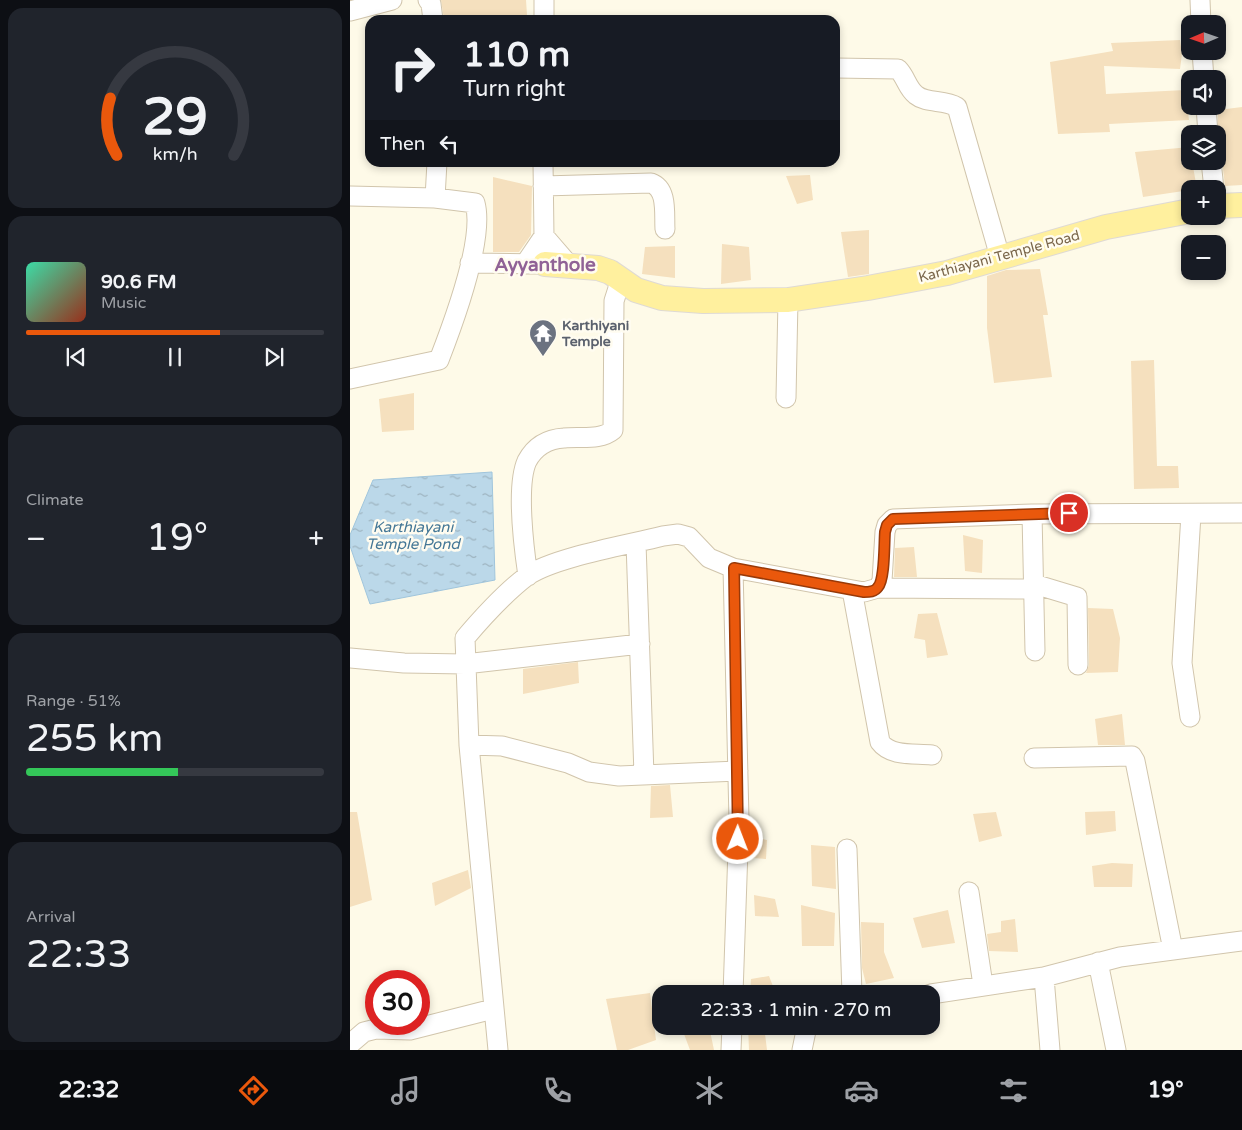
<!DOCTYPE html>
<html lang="en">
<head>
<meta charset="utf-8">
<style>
	:root { --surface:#171b24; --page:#20242c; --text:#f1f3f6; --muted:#9ea1a6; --line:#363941; --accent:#ea580c }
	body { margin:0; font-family:"Varela Round",sans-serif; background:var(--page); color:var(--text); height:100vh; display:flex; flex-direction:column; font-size:19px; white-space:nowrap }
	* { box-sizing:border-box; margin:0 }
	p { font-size:16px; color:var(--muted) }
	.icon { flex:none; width:28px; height:28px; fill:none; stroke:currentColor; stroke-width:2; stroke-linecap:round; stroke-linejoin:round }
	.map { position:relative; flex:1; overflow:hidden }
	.drawer { display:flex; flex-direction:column; gap:8px; padding:8px; background:#0d0f14; width:350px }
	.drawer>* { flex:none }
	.hud { position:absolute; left:15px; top:15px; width:475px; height:152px; border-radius:15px; box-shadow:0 2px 8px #0003; background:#171b24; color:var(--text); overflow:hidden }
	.needle { width:32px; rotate:268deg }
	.tools { position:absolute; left:831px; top:15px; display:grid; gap:10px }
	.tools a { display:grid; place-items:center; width:45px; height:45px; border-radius:10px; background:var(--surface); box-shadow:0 2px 8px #0003; font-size:25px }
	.speed { position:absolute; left:15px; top:970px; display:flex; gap:10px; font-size:25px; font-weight:700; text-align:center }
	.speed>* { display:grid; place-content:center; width:65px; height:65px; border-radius:50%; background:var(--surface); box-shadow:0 2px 8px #0003; line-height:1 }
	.speed .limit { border:8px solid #d22; background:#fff; color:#111 }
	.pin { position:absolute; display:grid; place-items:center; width:42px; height:42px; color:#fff; margin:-21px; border:2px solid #fff; border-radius:50%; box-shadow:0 1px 5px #0007 }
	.me { position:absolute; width:55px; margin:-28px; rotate:1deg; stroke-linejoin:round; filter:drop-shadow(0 0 4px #0008) }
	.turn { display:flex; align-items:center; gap:18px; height:105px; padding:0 15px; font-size:22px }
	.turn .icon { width:65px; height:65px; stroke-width:2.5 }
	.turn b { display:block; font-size:35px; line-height:42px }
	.then { display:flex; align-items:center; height:48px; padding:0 15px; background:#0003; gap:10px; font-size:19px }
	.big { font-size:38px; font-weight:600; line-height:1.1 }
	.drawer .card { flex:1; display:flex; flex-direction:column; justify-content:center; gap:8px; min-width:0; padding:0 18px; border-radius:15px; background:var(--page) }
	.drawer .dial { align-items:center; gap:0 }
	.dial svg { height:130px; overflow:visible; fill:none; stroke:var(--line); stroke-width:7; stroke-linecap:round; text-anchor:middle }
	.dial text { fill:var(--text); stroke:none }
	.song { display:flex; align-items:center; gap:15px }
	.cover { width:60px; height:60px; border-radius:8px; background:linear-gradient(135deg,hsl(160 70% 55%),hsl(10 70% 35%)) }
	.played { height:5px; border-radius:2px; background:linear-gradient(90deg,var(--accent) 65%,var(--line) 65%) }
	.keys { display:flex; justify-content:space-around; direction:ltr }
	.heat { display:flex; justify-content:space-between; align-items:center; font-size:28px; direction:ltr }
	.charge { height:8px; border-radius:4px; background:linear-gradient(90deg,#34c759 51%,var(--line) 0) }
	.trip { position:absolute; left:302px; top:985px; width:288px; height:50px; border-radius:15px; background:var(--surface); box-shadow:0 2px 8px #0003; font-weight:600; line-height:50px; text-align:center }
	.tabs { display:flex; height:80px; justify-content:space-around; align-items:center; background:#090b0e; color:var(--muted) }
	.tabs .icon { width:35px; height:35px }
	.tabs .on { color:var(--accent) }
	.tabs b { font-size:22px; color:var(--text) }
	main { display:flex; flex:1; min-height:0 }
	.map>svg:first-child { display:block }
</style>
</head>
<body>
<main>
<section class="drawer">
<div class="card dial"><svg viewBox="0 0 100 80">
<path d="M14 69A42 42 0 1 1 86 69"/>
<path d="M14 69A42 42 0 0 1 10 34" stroke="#ea580c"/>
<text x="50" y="56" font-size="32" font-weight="700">29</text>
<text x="50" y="72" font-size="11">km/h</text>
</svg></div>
<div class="card">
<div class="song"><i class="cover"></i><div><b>90.6 FM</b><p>Music</p></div></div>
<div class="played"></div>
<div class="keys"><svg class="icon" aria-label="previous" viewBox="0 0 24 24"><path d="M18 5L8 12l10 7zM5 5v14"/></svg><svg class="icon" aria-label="pause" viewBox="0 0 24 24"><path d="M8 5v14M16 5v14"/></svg><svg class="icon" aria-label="next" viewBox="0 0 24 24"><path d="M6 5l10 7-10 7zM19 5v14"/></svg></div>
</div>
<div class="card"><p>Climate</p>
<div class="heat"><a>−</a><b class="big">19°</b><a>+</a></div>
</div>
<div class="card"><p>Range · 51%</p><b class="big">255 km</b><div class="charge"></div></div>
<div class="card"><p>Arrival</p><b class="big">22:33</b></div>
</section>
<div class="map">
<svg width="892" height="1050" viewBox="0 0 892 1050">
	<defs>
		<pattern id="water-ripples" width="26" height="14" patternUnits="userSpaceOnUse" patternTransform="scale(1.25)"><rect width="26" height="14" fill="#bbd8e9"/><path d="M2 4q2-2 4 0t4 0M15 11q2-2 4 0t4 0" fill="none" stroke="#9db3bf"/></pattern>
	</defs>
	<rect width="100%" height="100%" fill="#fefae8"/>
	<path fill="url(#water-ripples)" stroke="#a0c5dc" d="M142,472L145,580L20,604L0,546V535L23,480Z"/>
	<path fill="#f5e0be" d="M91,0H176L177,15L94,19Z
		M830,40L832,54L830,69L754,66L756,94L835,90L839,120L759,124L760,132L708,134L700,62L763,51L761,43Z
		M892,107V185L875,186L872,160L868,148V110Z
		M840,147V161H842L847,189L793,197L785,152Z
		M460,175L463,200L447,204L436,176Z
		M143,177L182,186L181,235L169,252H143Z
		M519,230V274L498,277L491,232Z
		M372,244L399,247L401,280L371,284Z
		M325,246V278L292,274L295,247Z
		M690,269L698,315H693L702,377L644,383L637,328V276L656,270Z
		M804,360L807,466H828L829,488L784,489L781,361Z
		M64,393V430L32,432L29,399Z
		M613,535L633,540L632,573L615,571Z
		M564,547L567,577H544L545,548Z
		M738,608L763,609L770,638L768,672L736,673L739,665Z
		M587,613L598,655L577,658L575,640L564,638L568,614Z
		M228,662L229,683L173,694V669Z
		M772,714L775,745H748L745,719Z
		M320,785L323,817L300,818L301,786Z
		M765,811L766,831L736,835L735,812Z
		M0,812H7L22,900L0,907Z
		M646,812L652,836L629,842L623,814Z
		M400,837L417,840L416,859L401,858Z
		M461,845L485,847L486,889L462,886Z
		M762,863L783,864L782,887H744L742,866Z
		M118,870L121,888L85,906L82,883Z
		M404,895L425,899L429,917L405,916Z
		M451,905L485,913L484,946H452Z
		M598,910L605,943L572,948L563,918Z
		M665,919L668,952L639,951L637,934L651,932V921Z
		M511,922L534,923V952L544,978L516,984L512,968Z
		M419,976L426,994H400L401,979Z
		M300,993L306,1040L278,1050H267L256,999Z
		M331,1026H359L364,1050H340Z
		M398,1026H414L417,1050H399Z"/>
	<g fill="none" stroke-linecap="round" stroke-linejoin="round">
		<g stroke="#d1c5ac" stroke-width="21">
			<path id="minor" d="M78,0L81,4L83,20
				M850,0L851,24
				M0,11L42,0
				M194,20V0
				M852,51L854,79
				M485,68L548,69C556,77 557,88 566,95C577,104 594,99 607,107L650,257
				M856,106L858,134
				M861,161L864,189
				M193,162L194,237
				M193,186L301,183C318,189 314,214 315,229
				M0,196L85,198L87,162
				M120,263L195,264
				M175,264L194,236L219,265
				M0,379L89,360C103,324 135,239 125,203L85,198
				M436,398L438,300
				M682,514L685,651
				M286,543L294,775
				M178,576C174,549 166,485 177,461C185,446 198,439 214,438C230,436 250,441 263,430L264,301L271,279
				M684,584L727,597L728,665
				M528,588L684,589
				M502,590L530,742C541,757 565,753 582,755
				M0,658L54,663L115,664L290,644
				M840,717L832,663L841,514
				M119,745L152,746L218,763L239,772L269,776L388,771
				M684,758L782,756L785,761L823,950
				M497,849L502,994
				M619,892L633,985
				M748,962L766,1050
				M694,977L700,1050
				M383,994L389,820L383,568
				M581,994L694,977L770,957L892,941
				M0,1044L14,1032L26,1029L60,1030L143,1009
				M148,1050L119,745L115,638C132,618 156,592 177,576C205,557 278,545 313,536L328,534L339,537L359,558L383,568L514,592L528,588L532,581L535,532L537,525L543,519L682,514L892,513
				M381,1050L382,1026
				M452,1050L457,1026"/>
		</g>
		<g stroke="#dfdad4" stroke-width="26">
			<path id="major" d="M868,206L892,205
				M195,264L248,268L260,272L286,290L312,298L353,301L438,300L518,288L597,273L756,227L840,211"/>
		</g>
		<use href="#minor" stroke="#fff" stroke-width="19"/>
		<use href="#major" stroke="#fff09e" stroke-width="24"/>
	</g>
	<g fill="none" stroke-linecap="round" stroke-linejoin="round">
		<g stroke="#983908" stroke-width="12">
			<path id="route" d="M388,839L384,568L514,592C519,592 525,592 528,587C535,579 534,544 535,532L537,525L543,519L719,513"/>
		</g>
		<use href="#route" stroke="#ea580c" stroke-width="9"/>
	</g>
	<defs>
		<g id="temple-pin" transform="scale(1.4375)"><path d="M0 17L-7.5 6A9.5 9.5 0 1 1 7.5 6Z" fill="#6b7280" stroke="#fffcf0"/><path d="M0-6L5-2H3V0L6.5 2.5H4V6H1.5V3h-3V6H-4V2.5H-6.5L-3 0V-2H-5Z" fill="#fff"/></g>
	</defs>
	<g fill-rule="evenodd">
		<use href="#temple-pin" x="193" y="333"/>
	</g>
	<g text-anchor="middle" stroke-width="5" stroke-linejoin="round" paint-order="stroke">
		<g font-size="14" fill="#7a664a" stroke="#fffcf0">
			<text transform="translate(649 256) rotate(-15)" y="5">Karthiayani Temple Road</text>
		</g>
		<g font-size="14" font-weight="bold" fill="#5b616d" stroke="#fffcf0" text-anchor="start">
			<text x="212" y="330">Karthiyani<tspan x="212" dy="16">Temple</tspan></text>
		</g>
		<g font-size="15" font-style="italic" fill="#447796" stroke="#fffcf0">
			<text x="63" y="532">Karthiayani<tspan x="63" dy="17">Temple Pond</tspan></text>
		</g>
		<g font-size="19" font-weight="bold" fill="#906296" stroke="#fffcf0">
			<text x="195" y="271">Ayyanthole</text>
		</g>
	</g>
</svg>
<div class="tools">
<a><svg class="needle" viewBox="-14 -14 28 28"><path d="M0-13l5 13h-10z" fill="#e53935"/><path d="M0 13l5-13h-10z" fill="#9ea1a6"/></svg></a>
<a><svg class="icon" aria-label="sound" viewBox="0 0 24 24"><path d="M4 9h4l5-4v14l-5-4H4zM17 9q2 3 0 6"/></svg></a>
<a><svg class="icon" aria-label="layers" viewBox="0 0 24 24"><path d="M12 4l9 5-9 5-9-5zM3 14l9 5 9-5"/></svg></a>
<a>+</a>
<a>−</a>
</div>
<div class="speed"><div class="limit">30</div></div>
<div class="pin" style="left:719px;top:513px;background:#d93025"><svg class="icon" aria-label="arrive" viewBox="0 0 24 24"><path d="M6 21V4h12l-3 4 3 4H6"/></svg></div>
<svg class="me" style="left:388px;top:839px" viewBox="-20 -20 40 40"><circle r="17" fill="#ea580c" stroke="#fff" stroke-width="3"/><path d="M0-11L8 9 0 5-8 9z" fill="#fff"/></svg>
<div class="trip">22:33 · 1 min · 270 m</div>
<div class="hud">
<div class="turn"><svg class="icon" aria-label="right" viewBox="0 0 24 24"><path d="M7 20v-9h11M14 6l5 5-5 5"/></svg><div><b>110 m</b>Turn right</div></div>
<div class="then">Then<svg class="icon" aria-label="left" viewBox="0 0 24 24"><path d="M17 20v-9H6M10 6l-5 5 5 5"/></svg></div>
</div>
</div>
</main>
<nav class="tabs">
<b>22:32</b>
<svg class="icon on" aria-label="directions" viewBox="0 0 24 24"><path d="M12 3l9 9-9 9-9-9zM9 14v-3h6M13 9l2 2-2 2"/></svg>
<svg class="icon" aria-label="music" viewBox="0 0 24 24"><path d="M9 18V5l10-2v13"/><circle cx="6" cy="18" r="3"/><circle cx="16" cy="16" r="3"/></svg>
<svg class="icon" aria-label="phone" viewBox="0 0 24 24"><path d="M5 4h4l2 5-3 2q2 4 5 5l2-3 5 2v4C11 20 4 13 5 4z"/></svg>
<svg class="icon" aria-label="climate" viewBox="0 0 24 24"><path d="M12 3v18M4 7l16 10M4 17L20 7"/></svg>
<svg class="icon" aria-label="car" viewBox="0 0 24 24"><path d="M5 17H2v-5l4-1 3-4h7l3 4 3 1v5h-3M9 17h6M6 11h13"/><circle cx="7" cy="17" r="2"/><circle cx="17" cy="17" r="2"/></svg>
<svg class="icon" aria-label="filters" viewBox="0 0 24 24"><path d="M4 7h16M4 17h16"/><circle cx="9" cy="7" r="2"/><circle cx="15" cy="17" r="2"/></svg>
<b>19°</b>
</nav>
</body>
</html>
